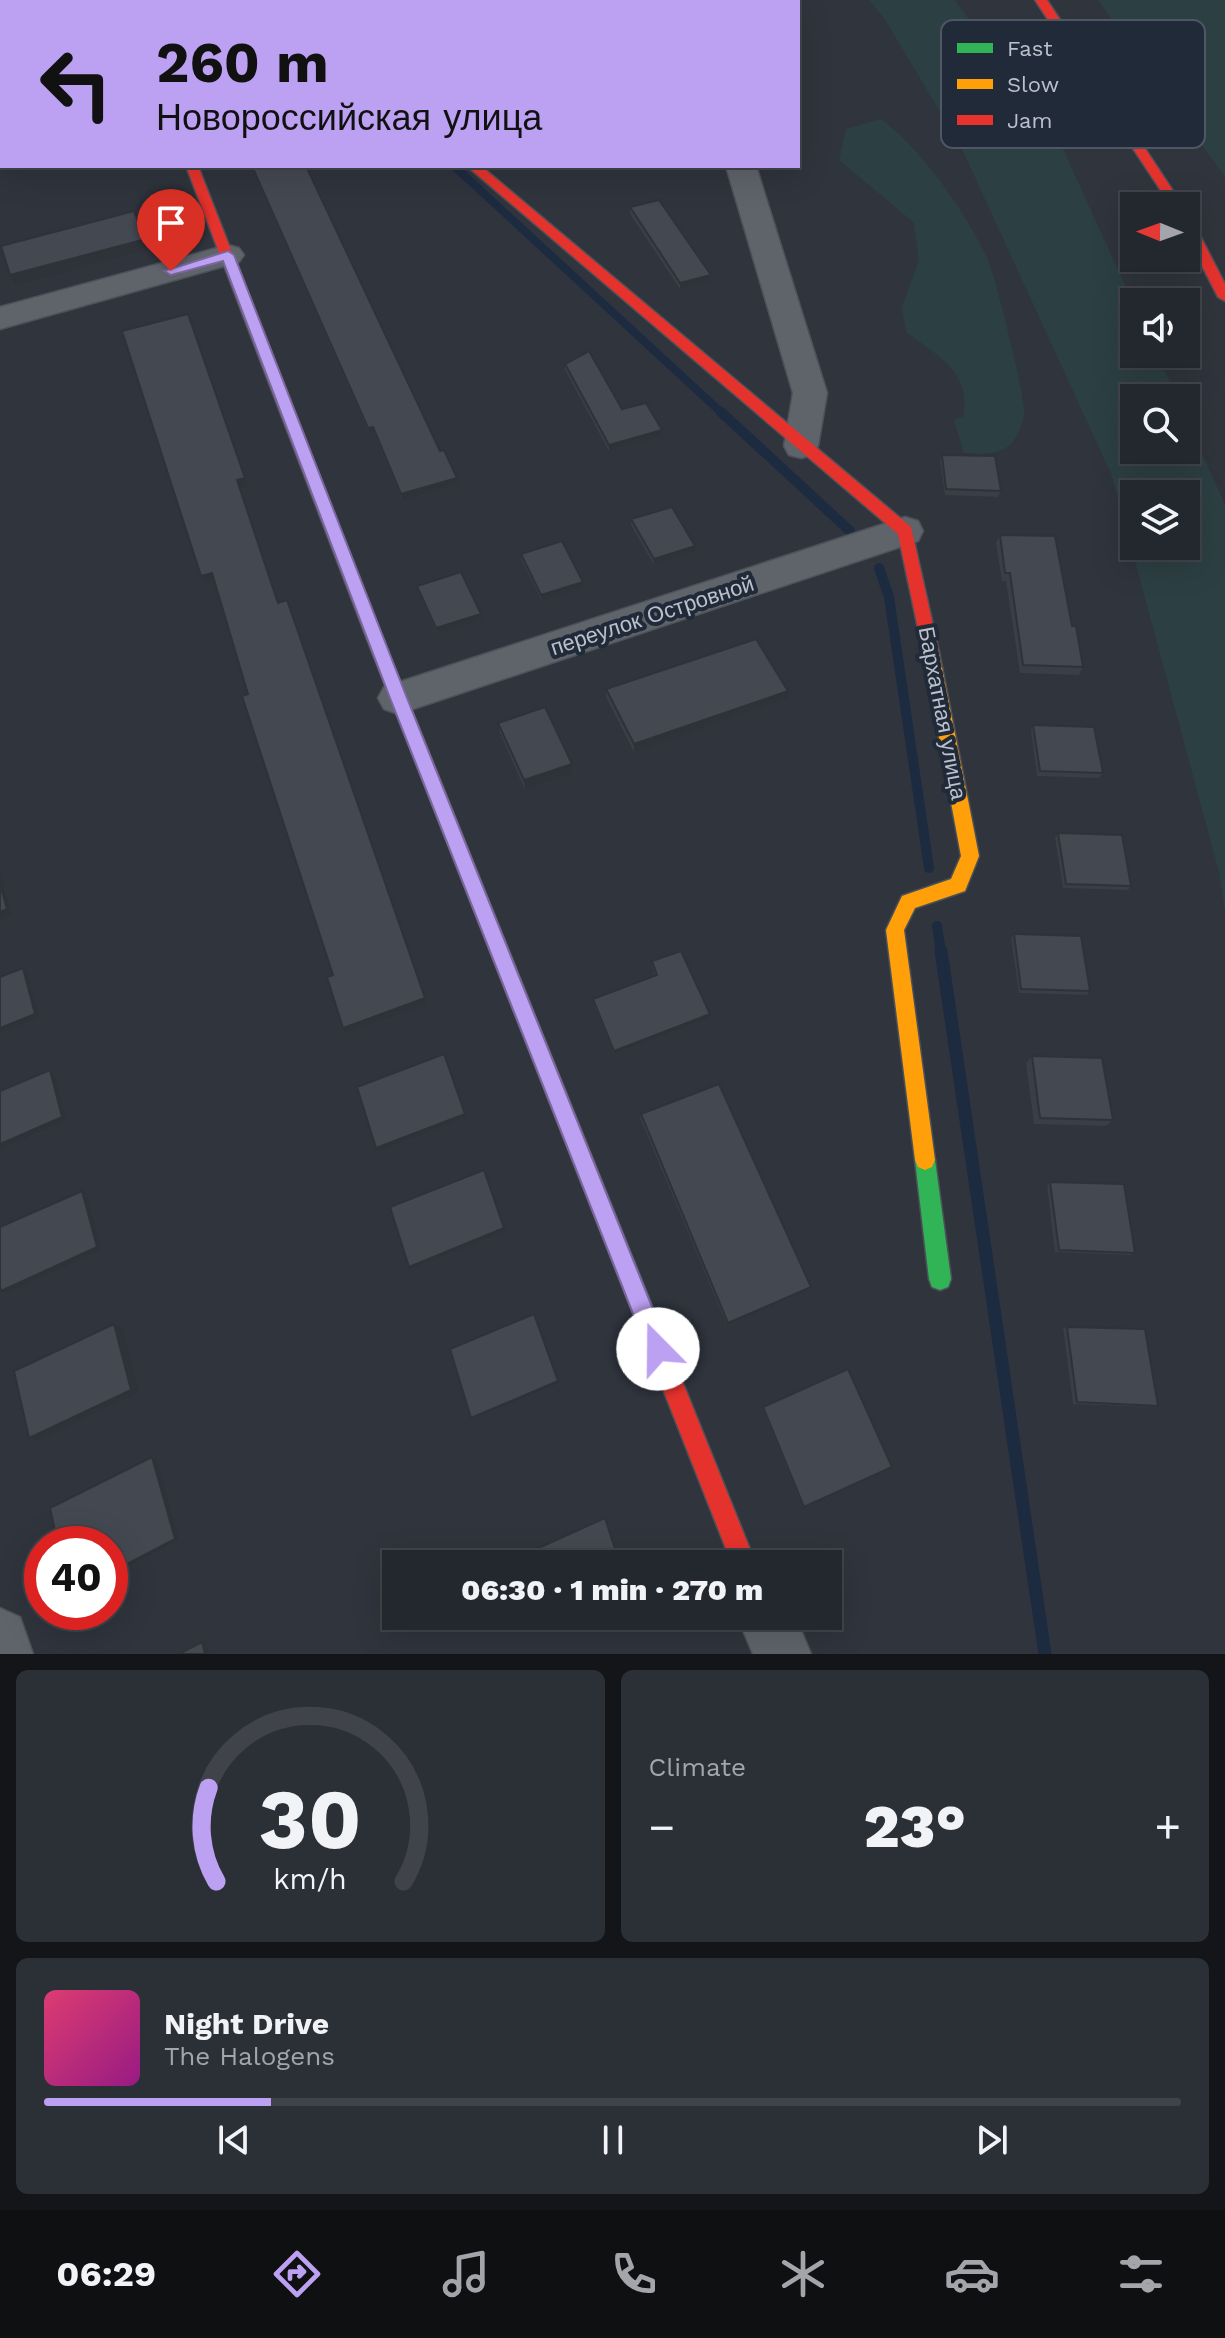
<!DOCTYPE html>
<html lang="en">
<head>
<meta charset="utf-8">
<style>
	:root { --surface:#23272e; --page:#2b2f36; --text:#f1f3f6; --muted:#a3a5aa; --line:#40444a; --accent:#bca0f2 }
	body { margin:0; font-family:"Work Sans",sans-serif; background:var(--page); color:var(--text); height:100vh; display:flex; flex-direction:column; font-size:30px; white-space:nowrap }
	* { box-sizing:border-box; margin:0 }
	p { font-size:26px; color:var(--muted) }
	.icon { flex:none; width:44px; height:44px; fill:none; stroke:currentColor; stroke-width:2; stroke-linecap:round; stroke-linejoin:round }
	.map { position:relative; height:1654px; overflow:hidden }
	.sheet { display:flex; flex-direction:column; gap:16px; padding:16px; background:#131519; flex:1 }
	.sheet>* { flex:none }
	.hud { position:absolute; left:0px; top:0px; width:800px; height:168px; box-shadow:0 8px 32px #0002,0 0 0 2px var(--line); background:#bca0f2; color:#111; overflow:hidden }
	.needle { width:52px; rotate:271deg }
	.tools { position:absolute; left:1120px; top:192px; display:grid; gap:16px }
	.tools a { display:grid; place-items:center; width:80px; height:80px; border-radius:0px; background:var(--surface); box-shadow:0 8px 32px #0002,0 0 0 2px var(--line); font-size:40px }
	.speed { position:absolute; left:24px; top:1526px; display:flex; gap:16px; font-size:40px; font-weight:700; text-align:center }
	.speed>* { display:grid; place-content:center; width:104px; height:104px; border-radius:50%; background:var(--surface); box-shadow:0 8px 32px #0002,0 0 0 2px var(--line); line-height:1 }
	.speed .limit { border:12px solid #d22; background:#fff; color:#111 }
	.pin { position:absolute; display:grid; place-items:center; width:68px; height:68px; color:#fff; margin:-82px -34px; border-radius:50% 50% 50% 0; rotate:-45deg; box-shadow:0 0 8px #0007 }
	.pin .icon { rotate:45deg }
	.me { position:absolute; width:88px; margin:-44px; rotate:338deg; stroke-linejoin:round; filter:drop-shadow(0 0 6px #0008) }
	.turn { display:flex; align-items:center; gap:28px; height:168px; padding:0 24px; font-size:36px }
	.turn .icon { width:104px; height:104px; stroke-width:2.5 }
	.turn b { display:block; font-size:56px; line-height:68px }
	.big { font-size:60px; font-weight:800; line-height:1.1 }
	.sheet .widget { flex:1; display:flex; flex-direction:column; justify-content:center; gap:12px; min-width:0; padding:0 28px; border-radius:12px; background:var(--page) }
	.sheet .dial { align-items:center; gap:0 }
	.dial svg { height:208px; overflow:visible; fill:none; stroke:var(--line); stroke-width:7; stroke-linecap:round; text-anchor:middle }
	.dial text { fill:var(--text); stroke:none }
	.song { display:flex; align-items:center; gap:24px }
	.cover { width:96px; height:96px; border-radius:12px; background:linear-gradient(135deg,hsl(340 70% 55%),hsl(310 70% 35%)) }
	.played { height:8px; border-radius:4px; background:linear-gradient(90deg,var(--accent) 20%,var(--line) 20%) }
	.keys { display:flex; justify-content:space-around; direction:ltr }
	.heat { display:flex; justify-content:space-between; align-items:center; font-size:44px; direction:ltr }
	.sheet .tiles { flex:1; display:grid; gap:16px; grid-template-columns:1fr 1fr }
	.widget:last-child { grid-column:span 2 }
	.trip { position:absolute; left:382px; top:1550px; width:460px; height:80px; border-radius:0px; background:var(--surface); box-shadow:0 8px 32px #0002,0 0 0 2px var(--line); font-weight:800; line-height:80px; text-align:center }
	.tab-bar { display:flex; height:128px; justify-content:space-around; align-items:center; background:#0e1012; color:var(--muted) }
	.tab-bar .icon { width:56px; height:56px }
	.tab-bar .current { color:var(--accent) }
	.tab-bar b { font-size:36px; color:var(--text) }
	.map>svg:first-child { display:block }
</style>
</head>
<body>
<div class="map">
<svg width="1225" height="1654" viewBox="0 0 1225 1654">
	<rect width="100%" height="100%" fill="#2f343d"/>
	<path fill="#2c3f43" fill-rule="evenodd" d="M869,0H955L1064,151L1134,305V354H1157L1177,398H1134V450H1186V419L1225,504V912L1219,872L1112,476L961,147L884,18ZM1134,494H1186V546H1134Z
		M1098,0H1225V177Z
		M881,119C922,150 966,212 988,260C996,279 1026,398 1024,416C1023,422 1018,434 1015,439C1004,456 982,454 964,453L954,420L963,417C973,372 936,355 906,332L902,307L919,260L914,223L839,160L846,129Z"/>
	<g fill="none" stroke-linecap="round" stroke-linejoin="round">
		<path stroke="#1d2b41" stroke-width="8" d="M454,166L723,414"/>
		<path stroke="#1d2b41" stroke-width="10" d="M721,412L850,531
			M879,568L889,597L929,868
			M937,926L941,953"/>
		<path stroke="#1d2b41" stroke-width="13" d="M941,951L1045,1654"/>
		<g stroke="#4c5159" stroke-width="3">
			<path id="street" d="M654,0H680L681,2H655Z
				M0,108H2V126H0Z
				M726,166H756L827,393L818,446L813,455L801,458L789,455L784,446L793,393Z
				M228,245L239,248L244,255L239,262L0,329V307Z
				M905,517L918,521L923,531L918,541L398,714L384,709L378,698L384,687Z
				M0,1608L20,1617L33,1654H0Z
				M737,1616H795L811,1654H753Z"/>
		</g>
		<g stroke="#4c5159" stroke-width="3">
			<path id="fast" d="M375,632L383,639L568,1098L565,1105L558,1108L551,1105L548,1098L367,639Z
				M925,1150L932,1153L935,1160L951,1279L948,1287L940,1290L932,1287L929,1279L915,1160L918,1153Z"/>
		</g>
		<g stroke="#4c5159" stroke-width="3">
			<path id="slow" d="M931,645L939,652L979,856L965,891L915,908L904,930L935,1160L932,1167L925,1170L918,1167L915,1160L886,930L902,896L951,879L961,856L923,652Z"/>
		</g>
		<g stroke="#4c5159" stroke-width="3">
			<path id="jam" d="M1035,0H1047L1183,206H1171Z
				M186,166H198L383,639L381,644L375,646L367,639Z
				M467,166H481L911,527L939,652L937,657H925L923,652L898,534Z
				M1186,218L1193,222L1225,284V301L1218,297L1186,235Z
				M558,1088L565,1091L568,1098L756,1564H732L548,1098L551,1091Z"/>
		</g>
		<use href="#street" fill="#5f636a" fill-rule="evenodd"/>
		<use href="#fast" fill="#30b455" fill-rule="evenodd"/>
		<use href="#slow" fill="#ff9f0a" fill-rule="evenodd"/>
		<use href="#jam" fill="#e5322d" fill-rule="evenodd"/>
	</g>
	<path fill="#3a3e46" d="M251,166H306L440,451L458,484L402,500L374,433L369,434Z
		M630,207L711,275L710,281L680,289L630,214Z
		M565,364L622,409L662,430V436L609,451L565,370Z
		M942,455L1001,491L998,497L945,495L940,461Z
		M631,519L695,546V552L654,565L631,525Z
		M1000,535L1072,626L1083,667L1079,675L1020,673L1006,581H1002L996,543Z
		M521,554L583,587L542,601L521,559Z
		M417,586L481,614L482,620L437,634L418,591Z
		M606,689L786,699L634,752L606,697Z
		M498,723L572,774L525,790L500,733Z
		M1033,725L1103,773L1099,778L1037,776L1031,730Z
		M1058,833L1131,886L1128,890L1063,888L1055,838Z
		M1014,934L1090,991L1087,995L1019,993L1011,938Z
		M652,961L710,1014V1018L614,1054L593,1003V999L655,976L652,966Z
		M1032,1056L1113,1120L1106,1126L1034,1124L1026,1063Z
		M641,1114L811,1287L809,1290L727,1325L640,1118Z
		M1050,1182L1135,1253L1131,1255L1055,1252L1047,1185Z
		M1067,1327L1158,1406L1153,1407L1073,1404L1063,1328Z
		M763,1407L892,1467L803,1508L762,1408Z"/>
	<path fill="#303239" d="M146,239L149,249L15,285L10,275Z
		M711,275L710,281L680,289V283Z
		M373,427L374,433L369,434L368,428Z
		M662,430V436L609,451V445Z
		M245,478L248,487L240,489L237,480Z
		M457,478L458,484L402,500L401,494Z
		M695,546V552L654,565V559Z
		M212,573L216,581L205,584L201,576Z
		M583,582V587L542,601L541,595Z
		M481,614L482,620L437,634L436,628Z
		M788,691L786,699L634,752V744Z
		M572,764V774L525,790L524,780Z
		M0,874L12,915L0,920Z
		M23,968L27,972L39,1017L0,1033V1028Z
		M425,998L427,1004L345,1033L343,1028Z
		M710,1014V1018L614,1054V1051Z
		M50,1070L54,1074L66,1120L0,1149V1144Z
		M465,1114L466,1117L378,1151L376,1148Z
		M82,1191L86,1194L101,1250L6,1293L1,1291Z
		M504,1228L505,1231L410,1269L409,1267Z
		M811,1287L809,1290L727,1325L728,1323Z
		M114,1324L122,1328L139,1392L38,1440L29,1438Z
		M558,1381V1383L472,1419L471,1418Z
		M152,1457L156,1458L179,1540L110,1575Z
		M206,1641L209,1654H205L202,1642Z"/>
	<path fill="#444851" stroke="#303239" stroke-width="2" d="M385,0H417L418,2H386Z
		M578,0H624L625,1L579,2Z
		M252,166H306L440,451L444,450L457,478L401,494L373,427L368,428Z
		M659,200L711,275L680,283L630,207Z
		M134,211L146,239L10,275L1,246Z
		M188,314L245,478L237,480L278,603L287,600L425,998L343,1028L327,977L333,975L242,696L248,694L212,573L201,576L122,331Z
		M589,351L622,409L646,403L662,430L609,445L565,364Z
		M942,455L995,456L1001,491L946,489Z
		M672,507L695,546L654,559L631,519Z
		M1000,535L1055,536L1072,626H1076L1083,667L1023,665L1010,573H1005Z
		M562,541L583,582L541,595L521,554Z
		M461,572L481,614L436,628L417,586Z
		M756,639L788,691L634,744L606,689Z
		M545,707L572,764L524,780L498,723Z
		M1033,725L1094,727L1103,773L1040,771Z
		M1058,833L1122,835L1131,886L1066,884Z
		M0,885L7,909L0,912Z
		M1014,934L1081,936L1090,991L1021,989Z
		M681,951L710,1014L614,1051L593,999L657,975L652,961Z
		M23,968L35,1014L0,1028V977Z
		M444,1054L465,1114L376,1148L357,1087Z
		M1032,1056L1102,1058L1113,1120L1040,1118Z
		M50,1070L62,1117L0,1144V1091Z
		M719,1084L811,1287L728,1323L641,1114Z
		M484,1170L504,1228L409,1267L390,1207Z
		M1050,1182L1124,1184L1135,1253L1059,1250Z
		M82,1191L97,1247L1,1291L0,1286V1227Z
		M534,1314L558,1381L471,1418L450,1349Z
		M114,1324L131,1390L29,1438L14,1371Z
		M1067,1327L1145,1329L1158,1406L1077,1402Z
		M848,1369L892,1467L804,1507L763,1407Z
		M152,1457L175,1539L110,1573V1544H58L50,1508Z
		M605,1518L620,1564H524L521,1556Z
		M540,1616H556L542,1622Z
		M202,1642L205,1654H179Z"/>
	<path fill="#bca0f2" stroke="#7a689d" stroke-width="2" d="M228,251L234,255L407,698L669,1349L666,1357L658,1360L650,1357L647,1349L390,698L223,261L171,275L164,271Z"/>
	<g text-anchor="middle" stroke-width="8" stroke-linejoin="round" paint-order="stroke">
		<g font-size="22" fill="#bac1cc" stroke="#212a38">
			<text transform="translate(652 615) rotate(-18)" y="8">переулок Островной</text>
			<text transform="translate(943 713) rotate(79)" y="8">Бархатная улица</text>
		</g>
	</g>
	<rect x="941" y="20" width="264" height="128" rx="12" fill="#212a38" stroke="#4f5764" stroke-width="2"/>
	<rect x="957" y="43" width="36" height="10" fill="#30b455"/>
	<rect x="957" y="79" width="36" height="10" fill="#ff9f0a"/>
	<rect x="957" y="115" width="36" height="10" fill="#e5322d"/>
	<g font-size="22" fill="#bac1cc">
		<text x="1007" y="56">Fast</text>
		<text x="1007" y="92">Slow</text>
		<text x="1007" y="128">Jam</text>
	</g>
</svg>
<div class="tools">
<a><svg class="needle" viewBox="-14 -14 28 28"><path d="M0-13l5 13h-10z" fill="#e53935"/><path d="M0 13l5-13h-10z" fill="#a3a5aa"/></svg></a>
<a><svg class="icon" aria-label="sound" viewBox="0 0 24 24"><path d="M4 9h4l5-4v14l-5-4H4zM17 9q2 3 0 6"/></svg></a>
<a><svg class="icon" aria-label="search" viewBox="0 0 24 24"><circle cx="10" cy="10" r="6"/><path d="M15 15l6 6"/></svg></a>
<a><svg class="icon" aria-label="layers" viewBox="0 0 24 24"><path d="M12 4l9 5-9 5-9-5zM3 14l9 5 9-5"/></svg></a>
</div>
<div class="speed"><div class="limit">40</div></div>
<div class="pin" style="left:171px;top:271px;background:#d93025"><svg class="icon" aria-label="arrive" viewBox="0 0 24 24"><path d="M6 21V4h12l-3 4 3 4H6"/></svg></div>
<svg class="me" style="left:658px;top:1349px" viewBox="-20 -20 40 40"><circle r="19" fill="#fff"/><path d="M0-13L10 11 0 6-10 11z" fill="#bca0f2"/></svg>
<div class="trip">06:30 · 1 min · 270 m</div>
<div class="hud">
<div class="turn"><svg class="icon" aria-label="left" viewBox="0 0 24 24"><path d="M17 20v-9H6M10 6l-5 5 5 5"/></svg><div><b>260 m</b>Новороссийская улица</div></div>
</div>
</div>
<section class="sheet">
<div class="tiles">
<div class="widget dial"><svg viewBox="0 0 100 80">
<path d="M14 69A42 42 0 1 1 86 69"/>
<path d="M14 69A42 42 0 0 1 11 33" stroke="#bca0f2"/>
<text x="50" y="56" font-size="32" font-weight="700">30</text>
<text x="50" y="72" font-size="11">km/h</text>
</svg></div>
<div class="widget"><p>Climate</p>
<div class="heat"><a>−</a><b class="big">23°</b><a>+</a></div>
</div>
<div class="widget">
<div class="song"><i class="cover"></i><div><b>Night Drive</b><p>The Halogens</p></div></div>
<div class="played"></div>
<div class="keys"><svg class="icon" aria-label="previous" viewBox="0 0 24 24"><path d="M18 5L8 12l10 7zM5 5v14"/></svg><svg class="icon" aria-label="pause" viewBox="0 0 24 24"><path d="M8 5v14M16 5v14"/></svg><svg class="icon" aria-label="next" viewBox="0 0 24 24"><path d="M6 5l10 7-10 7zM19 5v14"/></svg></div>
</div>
</div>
</section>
<nav class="tab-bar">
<b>06:29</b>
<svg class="icon current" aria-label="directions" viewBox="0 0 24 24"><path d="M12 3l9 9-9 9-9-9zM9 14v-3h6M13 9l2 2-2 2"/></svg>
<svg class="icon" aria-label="music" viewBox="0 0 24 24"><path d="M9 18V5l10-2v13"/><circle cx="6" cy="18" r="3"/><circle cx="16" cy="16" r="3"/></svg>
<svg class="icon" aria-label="phone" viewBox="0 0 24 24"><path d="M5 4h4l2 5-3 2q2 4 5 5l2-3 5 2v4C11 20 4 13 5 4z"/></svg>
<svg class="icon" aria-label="climate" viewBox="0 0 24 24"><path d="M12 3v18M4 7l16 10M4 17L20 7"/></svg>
<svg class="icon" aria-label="car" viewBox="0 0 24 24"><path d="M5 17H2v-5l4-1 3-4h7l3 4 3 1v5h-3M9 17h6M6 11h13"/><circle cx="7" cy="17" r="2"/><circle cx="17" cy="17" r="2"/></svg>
<svg class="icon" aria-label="filters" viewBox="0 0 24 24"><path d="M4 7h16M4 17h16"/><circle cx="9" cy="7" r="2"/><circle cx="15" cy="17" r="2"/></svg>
</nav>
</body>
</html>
